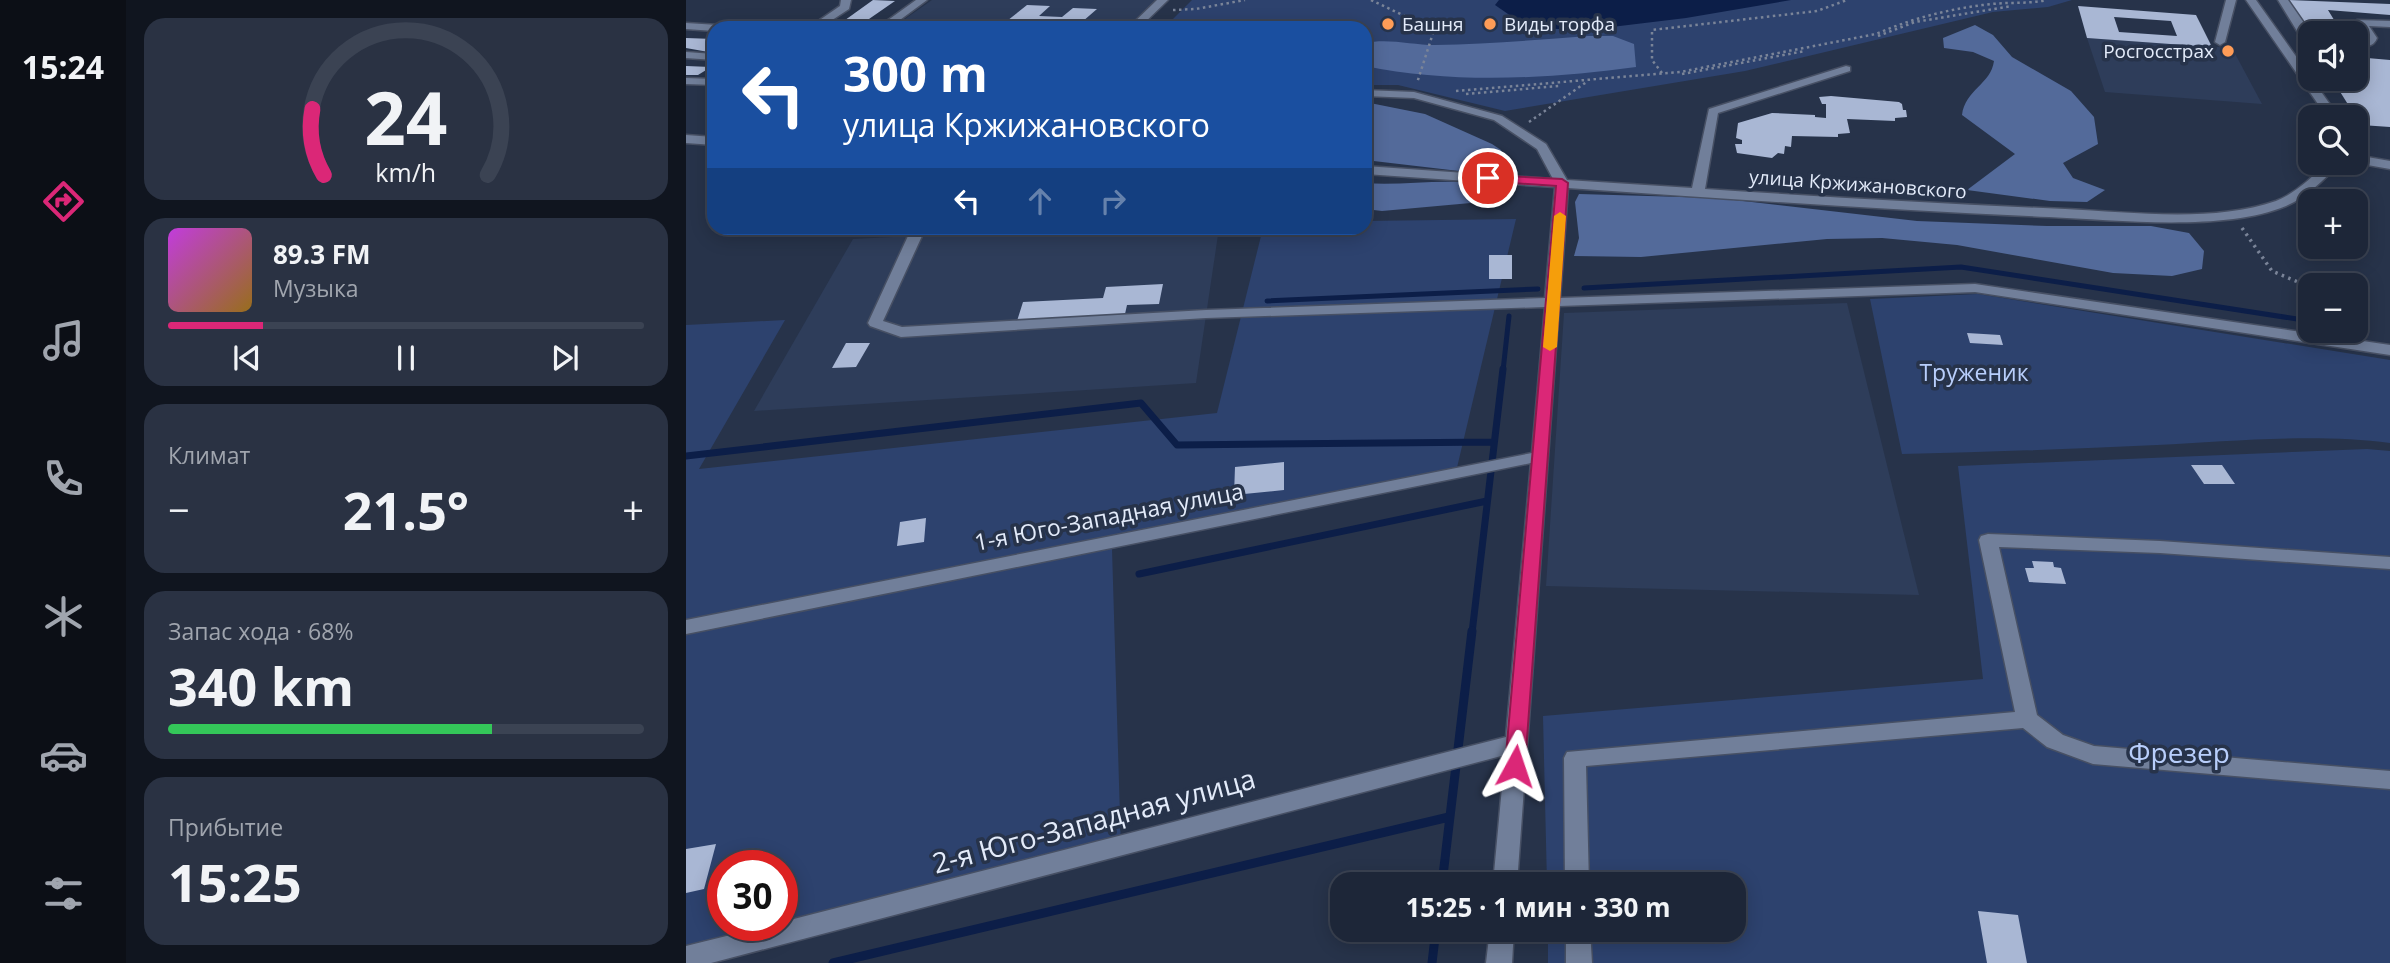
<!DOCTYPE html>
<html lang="ru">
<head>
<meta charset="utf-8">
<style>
	:root { --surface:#1d2638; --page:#2a3243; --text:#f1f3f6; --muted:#a0a5ae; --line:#3b4353; --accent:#db2777 }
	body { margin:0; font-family:"Open Sans",sans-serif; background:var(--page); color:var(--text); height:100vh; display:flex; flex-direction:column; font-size:26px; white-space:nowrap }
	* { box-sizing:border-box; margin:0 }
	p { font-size:23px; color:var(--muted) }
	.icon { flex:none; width:38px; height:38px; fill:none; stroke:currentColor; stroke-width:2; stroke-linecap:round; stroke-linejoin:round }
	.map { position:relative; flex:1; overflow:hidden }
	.panel { display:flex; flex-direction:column; gap:18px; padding:18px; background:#10151f; width:560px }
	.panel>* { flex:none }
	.hud { position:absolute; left:21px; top:21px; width:665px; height:214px; border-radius:21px; box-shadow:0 4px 18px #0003,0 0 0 2px var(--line); background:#1a4fa0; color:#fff; overflow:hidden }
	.buttons { position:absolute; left:1612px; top:21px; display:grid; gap:14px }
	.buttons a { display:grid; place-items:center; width:70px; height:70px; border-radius:14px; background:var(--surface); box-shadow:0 4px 18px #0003,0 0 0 2px var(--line); font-size:35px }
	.speed { position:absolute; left:21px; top:850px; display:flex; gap:14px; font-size:35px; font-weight:700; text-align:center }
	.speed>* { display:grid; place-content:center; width:91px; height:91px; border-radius:50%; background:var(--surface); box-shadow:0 4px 18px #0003,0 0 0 2px var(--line); line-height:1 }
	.speed .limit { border:10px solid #d22; background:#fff; color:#111 }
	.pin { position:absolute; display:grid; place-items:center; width:60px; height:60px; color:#fff; margin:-30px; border:4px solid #fff; border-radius:50%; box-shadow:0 2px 7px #0007 }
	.me { position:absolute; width:77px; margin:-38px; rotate:5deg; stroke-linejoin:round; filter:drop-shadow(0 0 5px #0008) }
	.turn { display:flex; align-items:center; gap:24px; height:147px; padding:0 21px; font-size:32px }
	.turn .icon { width:91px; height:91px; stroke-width:2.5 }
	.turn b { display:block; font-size:49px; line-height:60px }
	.lanes { display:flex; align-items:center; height:66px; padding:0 21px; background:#0003; justify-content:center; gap:35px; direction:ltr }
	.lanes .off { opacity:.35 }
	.big { font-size:52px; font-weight:700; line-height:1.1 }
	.panel .tile { flex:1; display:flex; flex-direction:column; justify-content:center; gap:10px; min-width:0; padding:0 24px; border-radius:21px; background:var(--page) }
	.panel .dial { align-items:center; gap:0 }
	.dial svg { height:182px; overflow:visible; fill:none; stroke:var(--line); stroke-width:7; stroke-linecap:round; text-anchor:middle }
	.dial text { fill:var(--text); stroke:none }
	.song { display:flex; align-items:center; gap:21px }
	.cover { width:84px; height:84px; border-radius:10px; background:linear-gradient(135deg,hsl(290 70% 55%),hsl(40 70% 35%)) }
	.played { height:7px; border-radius:4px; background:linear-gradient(90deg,var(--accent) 20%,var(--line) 20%) }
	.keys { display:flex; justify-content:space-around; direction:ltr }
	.heat { display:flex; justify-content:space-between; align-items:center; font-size:38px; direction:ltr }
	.charge { height:10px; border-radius:5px; background:linear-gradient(90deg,#34c759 68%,var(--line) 0) }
	.trip { position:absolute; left:644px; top:872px; width:416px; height:70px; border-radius:21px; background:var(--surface); box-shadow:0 4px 18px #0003,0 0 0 2px var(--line); font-weight:700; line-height:70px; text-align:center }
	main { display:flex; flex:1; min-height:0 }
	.dock { display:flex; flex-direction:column; width:126px; justify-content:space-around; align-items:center; background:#0c0f16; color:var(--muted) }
	.dock .icon { width:49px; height:49px }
	.dock .current { color:var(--accent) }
	.dock b { font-size:32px; color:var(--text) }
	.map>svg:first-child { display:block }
</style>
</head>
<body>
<main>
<nav class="dock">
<b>15:24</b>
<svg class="icon current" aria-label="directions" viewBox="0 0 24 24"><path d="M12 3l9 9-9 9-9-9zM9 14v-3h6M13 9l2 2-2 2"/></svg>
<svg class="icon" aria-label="music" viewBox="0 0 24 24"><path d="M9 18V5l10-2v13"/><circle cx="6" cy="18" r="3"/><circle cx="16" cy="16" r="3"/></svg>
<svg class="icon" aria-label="phone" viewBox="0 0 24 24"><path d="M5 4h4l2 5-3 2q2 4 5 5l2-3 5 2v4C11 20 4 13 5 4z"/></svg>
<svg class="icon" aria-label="climate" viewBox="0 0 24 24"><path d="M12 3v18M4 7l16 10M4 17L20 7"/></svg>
<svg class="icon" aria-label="car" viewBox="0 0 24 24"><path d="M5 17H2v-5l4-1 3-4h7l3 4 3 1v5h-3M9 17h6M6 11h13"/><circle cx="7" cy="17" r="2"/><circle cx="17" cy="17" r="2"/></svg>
<svg class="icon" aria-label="filters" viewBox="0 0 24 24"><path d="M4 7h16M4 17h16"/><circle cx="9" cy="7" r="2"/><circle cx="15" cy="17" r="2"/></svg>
</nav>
<section class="panel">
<div class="tile dial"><svg viewBox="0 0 100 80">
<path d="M14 69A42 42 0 1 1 86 69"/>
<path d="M14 69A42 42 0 0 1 9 40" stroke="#db2777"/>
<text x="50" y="56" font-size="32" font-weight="700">24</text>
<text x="50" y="72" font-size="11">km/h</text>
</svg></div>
<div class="tile">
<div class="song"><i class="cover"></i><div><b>89.3 FM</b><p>Музыка</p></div></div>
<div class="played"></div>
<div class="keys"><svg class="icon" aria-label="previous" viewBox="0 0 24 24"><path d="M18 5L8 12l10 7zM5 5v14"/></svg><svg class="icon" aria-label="pause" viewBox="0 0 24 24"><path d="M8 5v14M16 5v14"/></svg><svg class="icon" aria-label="next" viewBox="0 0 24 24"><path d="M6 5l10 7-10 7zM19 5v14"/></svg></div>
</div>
<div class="tile"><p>Климат</p>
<div class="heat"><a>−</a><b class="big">21.5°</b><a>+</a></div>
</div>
<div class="tile"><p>Запас хода · 68%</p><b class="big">340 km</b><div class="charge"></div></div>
<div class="tile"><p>Прибытие</p><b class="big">15:25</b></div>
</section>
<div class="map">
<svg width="1704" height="963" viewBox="0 0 1704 963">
	<rect width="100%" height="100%" fill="#27334a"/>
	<path fill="#2e3d5a" d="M246,0H470L440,28H206Z
		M1401,38L1546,48L1576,104L1419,92Z
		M389,228H533L510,383L68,411L167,239Z
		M1161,303L1233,595L860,586L878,313Z"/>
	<path fill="#2d426e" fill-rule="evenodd" d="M506,0H1386L1362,7L1307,12L1059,71L819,111L712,85H679V28H478Z
		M830,219L769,476L426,549L435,850L0,958V325L99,320L13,469L531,413L577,228H679V221ZM37,866H96V926H37Z
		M1292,294L1704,360V443C1631,433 1545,441 1471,445C1386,449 1301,452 1216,454L1184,299Z
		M1681,449L1704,451V963H862V929H1048V884H861L857,716L1297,679L1272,466Z"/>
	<path fill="#536a9a" d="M1289,25L1307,35L1326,57L1385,91L1408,117L1412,144L1377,163L1387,178L1419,190L1401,202L1364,201L1281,190L1329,154L1276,115C1279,90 1305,84 1308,61L1287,52L1258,48L1257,38Z
		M902,36H927L948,44L950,67C861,79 767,84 679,66V43C702,38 726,45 749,45C800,44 851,40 902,36Z
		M679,102L739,114L806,144L815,150L822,172L790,173L679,160Z
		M679,183C727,187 783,172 828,194L818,200L696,211L679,209Z
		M893,194L1031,198L1231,221L1361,226H1465L1503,233L1518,251L1516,269L1486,276L1427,273L1271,245L1196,238L1141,239L955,257L888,256L893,238L889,202Z"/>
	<path fill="#0c1e48" d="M813,0H1105L1000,18L909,29H871L835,23L809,5Z"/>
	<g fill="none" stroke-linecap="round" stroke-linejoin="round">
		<path stroke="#0c1e48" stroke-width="5" d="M898,288L1275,267L1624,321
			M581,301L852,289
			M817,371L823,316"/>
		<path stroke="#0c1e48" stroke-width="7" d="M0,456L455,403L491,445L808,442
			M453,574L801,501
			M786,633L817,369"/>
		<path stroke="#0c1e48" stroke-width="9" d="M756,884L786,631
			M147,963L763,817
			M746,963L750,929"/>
	</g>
	<path fill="#a9b7d4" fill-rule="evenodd" d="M187,0L209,1L170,28H148Z
		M1603,0L1704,4V15L1642,10L1656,33L1620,30Z
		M341,5L364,6L353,16L376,17L387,8L411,9L389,28H362L371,21L349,19L338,28H312Z
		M1392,6L1510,15L1526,47L1401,38ZM1428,17L1485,21L1491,36L1433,32Z
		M0,38L28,39V53L0,48Z
		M1670,57L1704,60V127L1675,125L1646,79H1670Z
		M0,66L25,67L12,75H0Z
		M1145,96L1213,102L1216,104L1217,110H1220L1221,117L1209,118V121L1161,119L1164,133L1152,134V137L1106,136L1105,147L1099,146L1098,154L1092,153L1086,158L1051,153L1049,144H1056V140L1050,138L1052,123L1086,113L1129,115V117L1140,118V104H1136L1133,97Z
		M803,255H826V279H803Z
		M477,284L473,304L441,305L439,314L331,321L337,302L417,298L420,287Z
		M1281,333L1314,335L1317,345L1284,343Z
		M160,343H184L170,367L146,368Z
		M598,462V490L548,495L549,467Z
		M1505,465H1536L1549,484H1518Z
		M240,518L238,542L211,546L214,522Z
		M1346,561L1367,562L1368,567L1375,568L1380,584L1343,582L1339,568H1348Z
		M30,844L18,889L0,893V849Z
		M1292,911L1332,915L1341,963H1301Z"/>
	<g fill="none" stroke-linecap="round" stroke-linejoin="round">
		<g stroke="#475064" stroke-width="3">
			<path id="minor" d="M155,0H165L163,9L134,28H122L154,6Z
				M230,0H241L203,28H191Z
				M471,0H482L453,28H442Z
				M1540,0H1550L1539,42L1534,45L1529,42Z
				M1560,0H1570L1653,117H1641Z
				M1592,0H1602L1625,33L1624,41L1611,31Z
				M1671,20L1704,21V27L1683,26L1691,38C1687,48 1680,46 1670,46V40L1681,38L1670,22Z
				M0,23L32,25L37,28H28V31L0,29Z
				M0,52L28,54V60L0,58Z
				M1160,66L1164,67V71L1032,113L1019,189C1139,197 1259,204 1379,209C1444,212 1527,223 1590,201C1608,194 1627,177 1640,163H1653C1640,179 1619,198 1600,206C1538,232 1430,220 1363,217C1203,210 1042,199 882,188L874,298L1289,284L1704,345V355L1289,292L873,306L831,884H807L819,755L25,963H0V946L81,926H96V922L820,737L845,463L0,634V620L846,453L859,307L520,318L215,337L184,326L182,323L222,236L219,228H231L236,236L197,321L216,327L520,310L859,298L869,187L679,174V166L867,179L851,149L808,120L728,98L679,96V90L728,92L816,116L860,144L881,180L1006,188L1023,109Z
				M0,78L28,79V85L0,84Z
				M0,135L28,137V145L0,143Z
				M1670,155L1704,161V169L1670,163Z
				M1302,534L1474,541L1704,557V569L1474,553L1313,547L1351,715L1377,735L1408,746L1704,771V789L1407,764L1361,747L1337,728L900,766L903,884H879L878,758L881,752L1329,712L1293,540L1295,536Z
				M804,929H828L826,963H800Z
				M880,929H904L906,963H880Z"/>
		</g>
		<path stroke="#7a8498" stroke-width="2.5" stroke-dasharray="2.5 3.5" stroke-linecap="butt" d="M685,0L748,30L731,83
			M487,10L510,9L559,0
			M1192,36L1229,22L1326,6
			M976,73L966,60V30L1131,11L1161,0
			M996,74L1119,51
			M770,91L994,72L1190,34C1227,18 1266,8 1306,4C1325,2 1343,4 1361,0
			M780,94L873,86
			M843,122L902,81"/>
		<path stroke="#7a8498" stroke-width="3.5" stroke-dasharray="2.5 4.5" stroke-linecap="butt" d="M1556,228L1586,271L1624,287
			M1671,287L1679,332"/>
		<use href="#minor" fill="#717f9a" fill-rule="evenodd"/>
	</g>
	<path fill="#db2777" stroke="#8e194d" stroke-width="2" d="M802,175L876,179L882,183L839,766L836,772L829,775L822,772L819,766L870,186L798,181L796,178Z"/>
	<path fill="#f59e0b" d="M874,212L880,216L871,347L864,351L857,347L868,216Z"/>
	<g fill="#fe9c57" stroke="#27334a" stroke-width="2.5">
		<circle cx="702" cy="24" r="7"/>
		<circle cx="804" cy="24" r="7"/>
		<circle cx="1542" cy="51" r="7"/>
	</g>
	<g text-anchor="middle" stroke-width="7" stroke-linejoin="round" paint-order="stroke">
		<g font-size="19" fill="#e3ebfa" stroke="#27334a" text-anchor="start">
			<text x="716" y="31">Башня</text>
			<text x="818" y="31">Виды торфа</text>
			<text x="1528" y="58" text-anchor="end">Росгосстрах</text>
		</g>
		<g font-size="19" fill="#e3ebfa" stroke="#27334a">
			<text transform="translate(1172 184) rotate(4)" y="7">улица Кржижановского</text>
		</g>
		<g font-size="23" fill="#b8cefb" stroke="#27334a">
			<text x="1288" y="381">Труженик</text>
		</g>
		<g font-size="23" fill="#e3ebfa" stroke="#27334a">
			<text transform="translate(423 517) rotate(-11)" y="8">1-я Юго-Западная улица</text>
		</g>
		<g font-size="28" fill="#b8cefb" stroke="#27334a">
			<text x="1493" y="763">Фрезер</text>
		</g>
		<g font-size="28" fill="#e3ebfa" stroke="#27334a">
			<text transform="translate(408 821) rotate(-15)" y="10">2-я Юго-Западная улица</text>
		</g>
	</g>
</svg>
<div class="buttons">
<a><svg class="icon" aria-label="sound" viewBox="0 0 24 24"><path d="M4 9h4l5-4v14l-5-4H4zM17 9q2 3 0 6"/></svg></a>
<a><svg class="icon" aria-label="search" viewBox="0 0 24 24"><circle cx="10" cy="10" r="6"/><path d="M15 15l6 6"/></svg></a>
<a>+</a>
<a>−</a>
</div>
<div class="speed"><div class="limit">30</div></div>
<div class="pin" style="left:802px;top:178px;background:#d93025"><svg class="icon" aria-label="arrive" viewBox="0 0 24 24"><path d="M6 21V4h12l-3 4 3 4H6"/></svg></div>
<svg class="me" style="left:829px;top:766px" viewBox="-20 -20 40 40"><path d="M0-17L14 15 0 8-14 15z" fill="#db2777" stroke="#fff" stroke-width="4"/></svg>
<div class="trip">15:25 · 1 мин · 330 m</div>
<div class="hud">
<div class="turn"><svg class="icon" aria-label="left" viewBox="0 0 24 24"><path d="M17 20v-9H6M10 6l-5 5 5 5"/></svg><div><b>300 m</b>улица Кржижановского</div></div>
<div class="lanes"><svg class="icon" aria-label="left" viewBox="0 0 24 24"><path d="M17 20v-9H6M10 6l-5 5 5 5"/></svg><svg class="icon off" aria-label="ahead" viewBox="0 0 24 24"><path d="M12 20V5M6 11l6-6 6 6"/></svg><svg class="icon off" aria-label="right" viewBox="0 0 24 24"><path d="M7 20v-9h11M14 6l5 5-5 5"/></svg></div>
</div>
</div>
</main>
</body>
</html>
